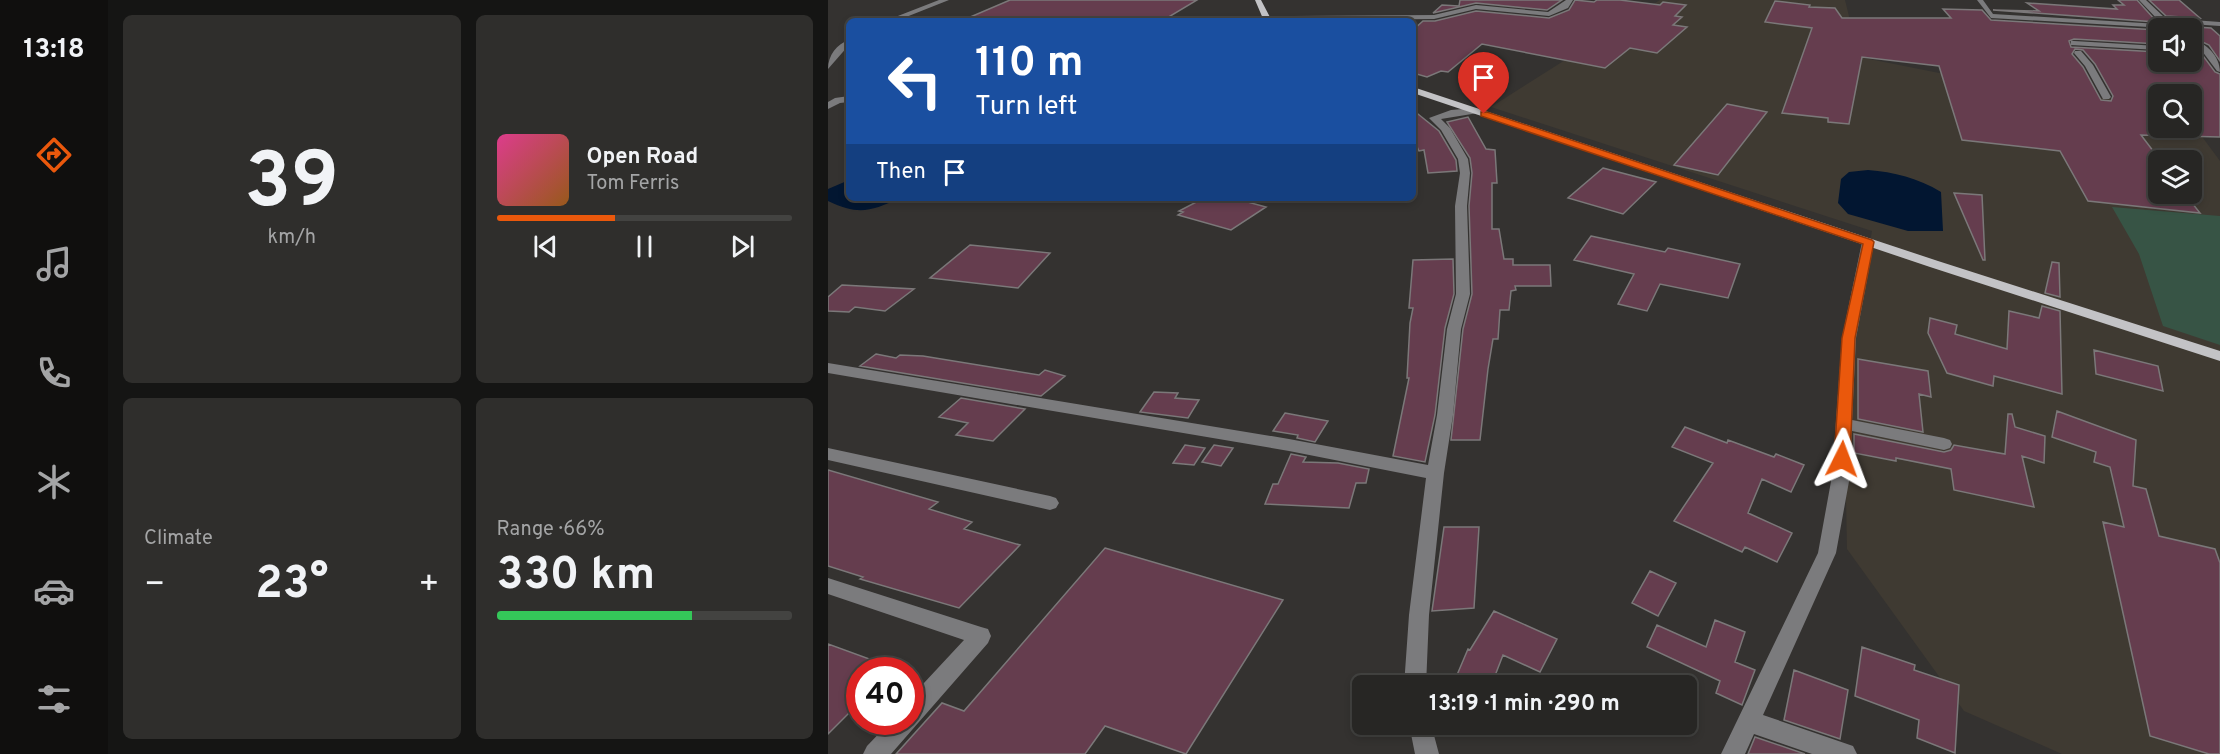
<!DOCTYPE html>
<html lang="en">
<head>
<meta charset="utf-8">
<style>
	:root { --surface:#272624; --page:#2f2e2c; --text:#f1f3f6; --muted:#a4a5a6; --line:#434341; --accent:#ea580c }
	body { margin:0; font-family:Overpass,sans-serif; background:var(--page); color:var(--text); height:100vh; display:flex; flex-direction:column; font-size:22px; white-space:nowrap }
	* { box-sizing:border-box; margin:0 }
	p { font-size:20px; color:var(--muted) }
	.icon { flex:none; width:33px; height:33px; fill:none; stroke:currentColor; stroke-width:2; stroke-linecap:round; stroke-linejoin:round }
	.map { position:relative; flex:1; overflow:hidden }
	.drawer { display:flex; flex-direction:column; gap:15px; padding:15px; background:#151514; width:720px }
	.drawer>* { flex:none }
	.guide { position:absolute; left:18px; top:18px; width:570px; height:183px; border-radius:9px; box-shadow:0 3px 9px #0003,0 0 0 2px var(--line); background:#1a4fa0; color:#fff; overflow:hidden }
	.buttons { position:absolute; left:1320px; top:18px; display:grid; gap:12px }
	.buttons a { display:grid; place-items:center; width:54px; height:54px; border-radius:9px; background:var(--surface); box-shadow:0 3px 9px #0003,0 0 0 2px var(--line); font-size:30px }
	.speed { position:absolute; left:18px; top:657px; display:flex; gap:12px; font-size:30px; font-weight:700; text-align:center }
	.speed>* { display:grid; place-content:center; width:78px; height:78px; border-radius:50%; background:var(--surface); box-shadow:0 3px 9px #0003,0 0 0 2px var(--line); line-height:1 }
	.speed .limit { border:9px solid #d22; background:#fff; color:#111 }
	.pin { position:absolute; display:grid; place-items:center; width:51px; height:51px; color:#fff; margin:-62px -26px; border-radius:50% 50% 50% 0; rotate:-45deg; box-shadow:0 0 6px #0007 }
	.pin .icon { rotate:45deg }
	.me { position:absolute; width:66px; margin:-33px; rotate:3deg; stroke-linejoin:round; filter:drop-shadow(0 0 4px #0008) }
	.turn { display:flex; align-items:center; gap:21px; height:126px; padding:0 30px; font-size:27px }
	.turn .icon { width:78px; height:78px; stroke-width:2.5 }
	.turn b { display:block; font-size:42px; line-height:51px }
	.then { display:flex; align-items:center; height:57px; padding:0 30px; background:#0003; gap:12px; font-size:22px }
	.big { font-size:45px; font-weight:700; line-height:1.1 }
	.drawer .widget { flex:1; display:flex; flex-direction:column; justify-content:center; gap:9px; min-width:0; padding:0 21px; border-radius:9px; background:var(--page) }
	.drawer .dial { align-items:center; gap:0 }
	.dial b { font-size:78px; line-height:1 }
	.song { display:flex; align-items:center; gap:18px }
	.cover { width:72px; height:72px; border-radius:9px; background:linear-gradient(135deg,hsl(330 70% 55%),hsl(30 70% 35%)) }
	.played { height:6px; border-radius:3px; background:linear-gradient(90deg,var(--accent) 40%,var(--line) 40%) }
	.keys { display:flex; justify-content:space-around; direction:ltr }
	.heat { display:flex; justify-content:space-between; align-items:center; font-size:33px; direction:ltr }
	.charge { height:9px; border-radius:4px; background:linear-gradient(90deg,#34c759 66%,var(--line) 0) }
	.drawer .tiles { flex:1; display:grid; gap:15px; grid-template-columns:repeat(2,1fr) }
	.trip { position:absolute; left:524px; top:675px; width:345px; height:60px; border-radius:9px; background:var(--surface); box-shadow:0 3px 9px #0003,0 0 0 2px var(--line); font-weight:700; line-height:60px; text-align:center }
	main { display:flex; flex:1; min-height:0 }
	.menu { display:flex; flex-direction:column; width:108px; justify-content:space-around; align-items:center; background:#100f0e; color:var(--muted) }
	.menu .icon { width:42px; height:42px }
	.menu .active { color:var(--accent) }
	.menu b { font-size:27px; color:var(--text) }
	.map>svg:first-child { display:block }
</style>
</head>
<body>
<main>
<nav class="menu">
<b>13:18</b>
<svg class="icon active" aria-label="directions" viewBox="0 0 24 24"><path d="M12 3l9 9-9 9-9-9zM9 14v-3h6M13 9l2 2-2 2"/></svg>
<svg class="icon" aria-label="music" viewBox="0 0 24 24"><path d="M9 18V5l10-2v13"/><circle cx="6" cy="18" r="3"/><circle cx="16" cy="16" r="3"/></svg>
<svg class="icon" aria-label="phone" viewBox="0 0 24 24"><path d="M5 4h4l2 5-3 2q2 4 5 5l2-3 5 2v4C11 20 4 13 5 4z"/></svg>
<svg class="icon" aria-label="climate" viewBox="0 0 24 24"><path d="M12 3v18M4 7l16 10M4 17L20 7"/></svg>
<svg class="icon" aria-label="car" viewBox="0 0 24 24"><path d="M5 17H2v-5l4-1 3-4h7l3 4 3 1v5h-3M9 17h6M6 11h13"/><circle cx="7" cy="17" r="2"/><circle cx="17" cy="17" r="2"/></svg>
<svg class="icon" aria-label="filters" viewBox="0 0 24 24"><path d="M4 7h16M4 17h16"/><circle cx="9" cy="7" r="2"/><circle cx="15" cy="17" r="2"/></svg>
</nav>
<section class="drawer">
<div class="tiles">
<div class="widget dial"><b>39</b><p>km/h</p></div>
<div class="widget">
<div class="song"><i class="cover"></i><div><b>Open Road</b><p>Tom Ferris</p></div></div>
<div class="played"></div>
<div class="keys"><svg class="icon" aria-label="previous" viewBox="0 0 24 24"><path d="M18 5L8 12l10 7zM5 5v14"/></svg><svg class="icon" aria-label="pause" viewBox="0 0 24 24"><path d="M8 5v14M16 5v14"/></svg><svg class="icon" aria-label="next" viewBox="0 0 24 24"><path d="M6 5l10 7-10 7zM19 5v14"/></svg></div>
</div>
<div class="widget"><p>Climate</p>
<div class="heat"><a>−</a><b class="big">23°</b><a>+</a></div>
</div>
<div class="widget"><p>Range · 66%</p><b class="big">330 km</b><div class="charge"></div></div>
</div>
</section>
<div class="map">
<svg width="1392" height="754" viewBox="0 0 1392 754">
	<rect width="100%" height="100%" fill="#343230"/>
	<path fill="#3f3a32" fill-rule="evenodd" d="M832,0H1017L1031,57L1131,77L1253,96L1301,100L1330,106V128H1364V123L1392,161V754H1234L1136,711L1019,549L1016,393L1044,231L663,107ZM1330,160H1364V194H1330Z"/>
	<path fill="#375445" d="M1284,207L1392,216V345L1335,326L1311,254Z"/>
	<path fill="#021631" d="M1040,170C1066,172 1090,178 1113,192L1115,231H1080L1020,214L1010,203L1013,179L1021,172Z
		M21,180V198H73C42,211 32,216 0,201V189Z"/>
	<path fill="#653d4e" stroke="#7b7879" stroke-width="1.5" fill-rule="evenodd" d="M182,0H369L334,21H133Z
		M632,0H734L719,10L648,3L605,13L614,5L631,6Z
		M747,0L766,2L769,0H792L832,5L835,2L858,5L847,16L854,17L845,25L859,27L829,53L802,48L777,68L654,44L620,72L613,71L599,77L585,73V30L595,21H607L648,11L721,18L741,10Z
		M1290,0H1309L1329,22L1165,10L1211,11L1199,3L1289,9L1285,5H1296Z
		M1321,0H1351L1372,18L1338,16Z
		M947,1L982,5L981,7L1007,8L1014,18H1123L1115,9L1154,10L1163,20L1330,30V44L1246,39L1241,41L1243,47L1330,52V62H1364V46L1370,49L1387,72L1392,74V137L1313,135L1332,160H1330V194H1357L1372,213L1260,201L1232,151L1134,140L1111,66L1034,57L1021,124L1000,122V118L954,113L984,28L937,22ZM1247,49L1255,50L1267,64L1285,96L1283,101L1273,100L1255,67L1244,54ZM1330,94H1364V128H1330Z
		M1353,26L1383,28L1392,36V61L1381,45L1364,37V28H1353Z
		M899,104L939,112L890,175L846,165Z
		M585,110L611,131L628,160L629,171L600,173L596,150L591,151L585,138Z
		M640,117L658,149L667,150L669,183H664V229H671L676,259H685V265H722L723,286H687L688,290L683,291L681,310H672L670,339H665L660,369L652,440H623L635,329L644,294L641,206L644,173L642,158L619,122Z
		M775,168L828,182L795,214L740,198Z
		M1126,193L1154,195L1157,260H1155Z
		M376,198H405L438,207L403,230L350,215L355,212L351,211Z
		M763,236L837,252L840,248L912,264L900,298L832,284L819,311L790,304L806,274L746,260Z
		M142,245L222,253L190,288L102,278Z
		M625,259L626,294L617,328L607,415L597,462L565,456L581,378H579L582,323L585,308H581L585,260Z
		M1224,262L1231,263L1232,297L1217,293Z
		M14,285L86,289L57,311L27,307L21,312L0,311V297Z
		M1214,306L1232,311L1234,394L1166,376L1165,386L1119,373L1100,333L1102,318L1129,325L1127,334L1179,349L1181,311L1211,318Z
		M1266,350L1330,366L1335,391L1268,374Z
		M48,354L68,358L72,355L95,356L211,375L217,370L237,376L213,396L32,366Z
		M1030,359L1100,371L1103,397L1091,394L1095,432L1030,419Z
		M326,392L350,393L347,398L371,400L360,418L312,412Z
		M133,398L197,409L165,441L128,435L140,423L111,417Z
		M1229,411L1308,440L1305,486L1318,489L1331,536L1387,549L1392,563V754H1381L1322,736L1275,522L1296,527L1282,467L1266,462L1268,452L1224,437Z
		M457,413L500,421L487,442L469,438L470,435L445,431Z
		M1180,414H1184L1187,427L1217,436L1216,463L1194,456L1206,507L1126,490L1123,469L1068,458V461L1026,453V434L1116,452L1123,450L1126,445L1177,454Z
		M857,427L899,443L900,440L946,457L948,454L976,465L963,492L934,479L920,513L964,533L949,562L917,547L914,552L846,521L885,463L844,447Z
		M357,445L377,448L366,465L345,463Z
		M386,445L405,448L393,466L374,462Z
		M463,454L478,457L475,462L510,463L541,469L538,483H528L521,508L437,504L445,484H450Z
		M0,470L110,502L101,509L144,522L136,529L192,545L131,608L32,579L35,577L0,566Z
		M616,527H651L646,608L604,611Z
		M277,548L455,600L358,754L277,726L257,754H68L114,703L136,711Z
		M822,571L848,583L830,616L804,603Z
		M666,611L729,639L712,672L675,655L663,686H636L626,682L640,649L642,650Z
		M887,620L917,632L907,662L927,670L914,705L888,693L892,681L819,647L829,625L878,647Z
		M0,644L66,668V670H32V702L0,734Z
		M1034,647L1087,665L1086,670L1131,685L1127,753L1089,738L1091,720L1027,696Z
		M966,670L1020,690L1012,739L956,720Z
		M927,737L977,754H920Z"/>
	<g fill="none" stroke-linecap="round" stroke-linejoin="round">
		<path fill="#7b7b7d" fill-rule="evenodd" d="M111,0H121L68,21H57Z
			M738,0H745L740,8L721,16L648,9L606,19L428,21L465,16L606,15L648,5L720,12Z
			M1149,0H1155L1165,14L1347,25L1351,27L1338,28L1163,18Z
			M1311,0H1318L1337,18L1392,22V26L1332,22Z
			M1364,39C1378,43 1392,56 1392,72L1389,71L1371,47L1364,44Z
			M21,40V45L0,69C0,55 9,44 21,40Z
			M1246,41L1330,46V50L1243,45V41Z
			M1247,51H1253L1265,65L1283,97L1281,99H1275L1257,66L1246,53Z
			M21,96V102L12,103L0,109V102L7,98Z
			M647,108L650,109V113L613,119L622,128L640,159L642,173L639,206L642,294L633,329L625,415L616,473L601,615L598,686H576L581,615L598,478L461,451L0,373V363L461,439L600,465L609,415L619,329L628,294L627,206L632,173L630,159L613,130L601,118L623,110Z
			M1040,238L1046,242L1028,338L1024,420L1116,438L1122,440L1124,444L1122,448L1116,450L1024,431L1022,476L1008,553L935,715L1025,746L1029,754H984L926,734L917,754H893L990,553L1004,476L1014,338L1034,242Z
			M0,448L222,496L228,498L231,503L228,508L222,510L0,460Z
			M0,578L153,627L160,629L163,636L160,643L63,754H35L39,746L62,722H82V698L136,640L0,594Z
			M581,724H603L611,754H587Z"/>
		<path fill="#c3c3c6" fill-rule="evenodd" d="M427,0H433L444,21H436Z
			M585,87L1110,261L1392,351V361L1102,267L585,93Z"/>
	</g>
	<path fill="#ea580c" stroke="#983908" stroke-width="1.5" d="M653,112H659L1044,240L1046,242L1027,338L1022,459L1019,463H1009L1006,459L1014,338L1035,244L653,116Z"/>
</svg>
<div class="buttons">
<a><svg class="icon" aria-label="sound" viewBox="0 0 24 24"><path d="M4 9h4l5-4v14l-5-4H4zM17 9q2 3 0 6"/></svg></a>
<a><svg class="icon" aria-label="search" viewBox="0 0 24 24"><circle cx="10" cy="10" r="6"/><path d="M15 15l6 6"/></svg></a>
<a><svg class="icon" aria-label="layers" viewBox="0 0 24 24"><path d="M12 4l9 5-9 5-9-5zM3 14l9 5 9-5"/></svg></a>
</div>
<div class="speed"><div class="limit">40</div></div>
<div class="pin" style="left:656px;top:114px;background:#d93025"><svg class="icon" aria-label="arrive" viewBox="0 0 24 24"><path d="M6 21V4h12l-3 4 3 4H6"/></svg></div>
<svg class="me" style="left:1014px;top:459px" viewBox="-20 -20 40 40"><path d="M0-17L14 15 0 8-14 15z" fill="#ea580c" stroke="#fff" stroke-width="4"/></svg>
<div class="trip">13:19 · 1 min · 290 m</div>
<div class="guide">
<div class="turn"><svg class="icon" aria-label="left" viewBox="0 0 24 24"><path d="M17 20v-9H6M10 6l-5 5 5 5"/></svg><div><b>110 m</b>Turn left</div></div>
<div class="then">Then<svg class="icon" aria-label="arrive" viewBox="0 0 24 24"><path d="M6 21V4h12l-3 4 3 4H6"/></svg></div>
</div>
</div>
</main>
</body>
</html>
